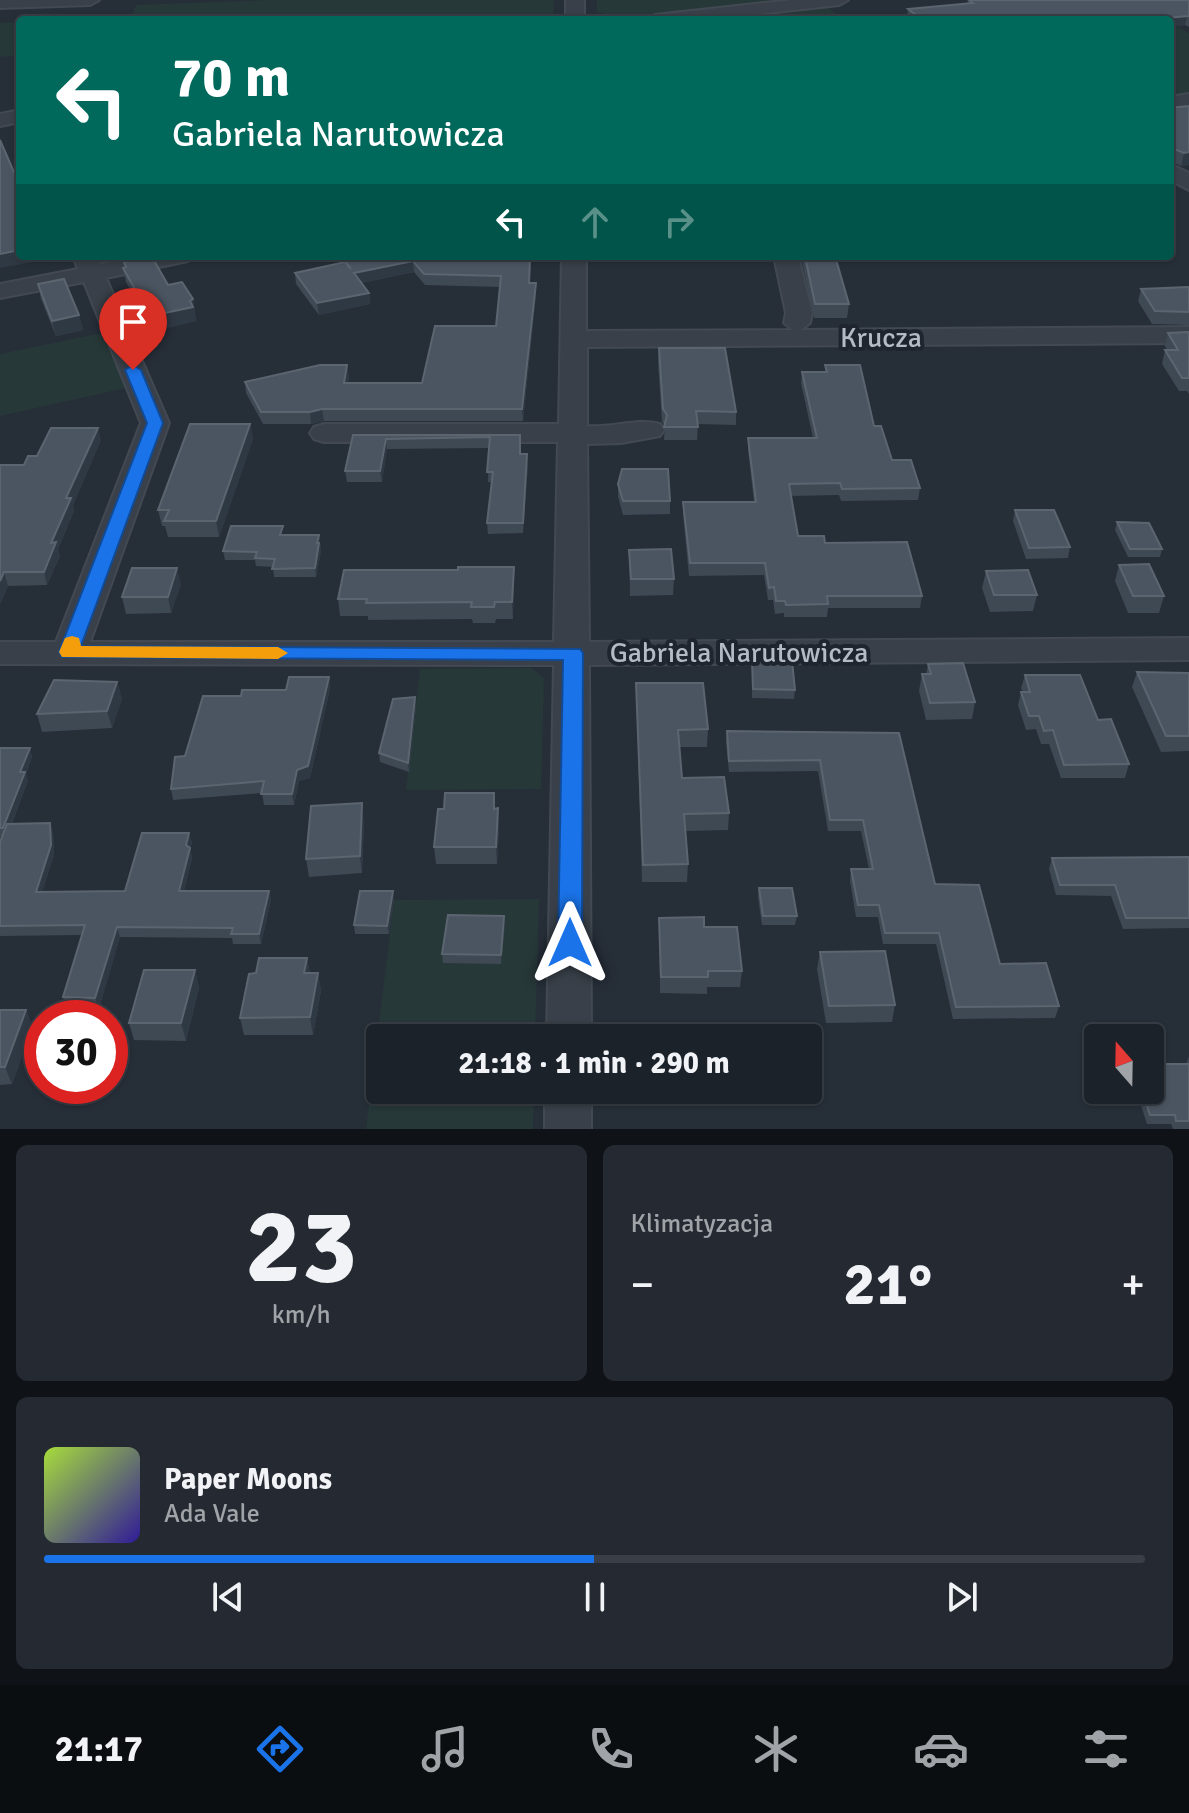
<!DOCTYPE html>
<html lang="pl">
<head>
<meta charset="utf-8">
<style>
	:root { --surface:#1c222a; --page:#252a32; --text:#f1f3f6; --muted:#a0a4a8; --line:#3a3f47; --accent:#1a73e8 }
	body { margin:0; font-family:Signika,sans-serif; background:var(--page); color:var(--text); height:100vh; display:flex; flex-direction:column; font-size:30px; white-space:nowrap }
	* { box-sizing:border-box; margin:0 }
	p { font-size:26px; color:var(--muted) }
	.icon { flex:none; width:44px; height:44px; fill:none; stroke:currentColor; stroke-width:2; stroke-linecap:round; stroke-linejoin:round }
	.map { position:relative; height:1129px; overflow:hidden }
	.sheet { display:flex; flex-direction:column; gap:16px; padding:16px; background:#0f1317; flex:1 }
	.sheet>* { flex:none }
	.top-card { position:absolute; left:16px; top:16px; width:1158px; height:244px; border-radius:8px; box-shadow:0 2px 6px #0004,0 0 0 2px var(--line); background:#00695c; color:#fff; overflow:hidden }
	.needle { width:52px; rotate:340deg }
	.tools { position:absolute; left:1084px; top:1024px; display:grid; gap:16px }
	.tools a { display:grid; place-items:center; width:80px; height:80px; border-radius:8px; background:var(--surface); box-shadow:0 2px 6px #0004,0 0 0 2px var(--line); font-size:40px }
	.speed { position:absolute; left:24px; top:1000px; display:flex; gap:16px; font-size:40px; font-weight:700; text-align:center }
	.speed>* { display:grid; place-content:center; width:104px; height:104px; border-radius:50%; background:var(--surface); box-shadow:0 2px 6px #0004,0 0 0 2px var(--line); line-height:1 }
	.speed .limit { border:12px solid #d22; background:#fff; color:#111 }
	.pin { position:absolute; display:grid; place-items:center; width:68px; height:68px; color:#fff; margin:-82px -34px; border-radius:50% 50% 50% 0; rotate:-45deg; box-shadow:0 0 8px #0007 }
	.pin .icon { rotate:45deg }
	.me { position:absolute; width:88px; margin:-44px; rotate:0deg; stroke-linejoin:round; filter:drop-shadow(0 0 6px #0008) }
	.turn { display:flex; align-items:center; gap:28px; height:168px; padding:0 24px; font-size:36px }
	.turn .icon { width:104px; height:104px; stroke-width:2.5 }
	.turn b { display:block; font-size:56px; line-height:68px }
	.lanes { display:flex; align-items:center; height:76px; padding:0 24px; background:#0003; justify-content:center; gap:40px; direction:ltr }
	.lanes .off { opacity:.35 }
	.big { font-size:60px; font-weight:800; line-height:1.1 }
	.sheet .widget { flex:1; display:flex; flex-direction:column; justify-content:center; gap:12px; min-width:0; padding:0 28px; border-radius:12px; background:var(--page) }
	.sheet .dial { align-items:center; gap:0 }
	.dial b { font-size:104px; line-height:1 }
	.song { display:flex; align-items:center; gap:24px }
	.cover { width:96px; height:96px; border-radius:12px; background:linear-gradient(135deg,hsl(80 70% 55%),hsl(250 70% 35%)) }
	.played { height:8px; border-radius:4px; background:linear-gradient(90deg,var(--accent) 50%,var(--line) 50%) }
	.keys { display:flex; justify-content:space-around; direction:ltr }
	.heat { display:flex; justify-content:space-between; align-items:center; font-size:44px; direction:ltr }
	.sheet .tiles { flex:1; display:grid; gap:16px; grid-template-columns:1fr 1fr }
	.widget:last-child { grid-column:span 2 }
	.trip { position:absolute; left:366px; top:1024px; width:456px; height:80px; border-radius:8px; background:var(--surface); box-shadow:0 2px 6px #0004,0 0 0 2px var(--line); font-weight:800; line-height:80px; text-align:center }
	.dock { display:flex; height:128px; justify-content:space-around; align-items:center; background:#0b0e11; color:var(--muted) }
	.dock .icon { width:56px; height:56px }
	.dock .on { color:var(--accent) }
	.dock b { font-size:36px; color:var(--text) }
	.map>svg:first-child { display:block }
</style>
</head>
<body>
<div class="map">
<svg width="1189" height="1129" viewBox="0 0 1189 1129">
	<rect width="100%" height="100%" fill="#262e38"/>
	<path fill="#273839" d="M268,0H554L553,17L545,20H130L136,5Z
		M597,0H802L624,19L597,12Z
		M826,6L843,20H695Z
		M20,22V55L0,57V23Z
		M1176,26L1189,33V93L1170,95V27Z
		M102,333L126,388L0,416V354Z
		M531,668L544,678L541,789L406,790L420,669Z
		M539,899L535,1038H380V1090H534L533,1129H366L394,900Z"/>
	<g fill="none" stroke-linecap="round" stroke-linejoin="round">
		<g stroke="#424952" stroke-width="4">
			<path id="minor" d="M0,0H99L90,5L0,8Z
				M566,0H584V20H566Z
				M792,0H848L839,5L703,20H646L655,15Z
				M1189,94V106L1170,109V97Z
				M20,110V122L0,126V114Z
				M1170,164L1189,173V190L1170,180Z
				M73,256H97L100,264L143,256H192L188,261L106,278L169,423L90,642H554L558,442H324L314,439L310,433L314,427L324,424H559L562,256H586V331L793,330L784,323L786,313L774,256H798L812,313L810,323L801,330L1189,327V343L587,347V426C611,428 638,418 660,424L664,430L660,436L621,443L587,444L589,642L1189,638V660L589,665L591,1038H547L554,665L0,664V642H56L141,423L84,282L0,298V284L78,269Z
				M545,1090H591V1129H545Z"/>
		</g>
		<use href="#minor" fill="#394049" fill-rule="evenodd"/>
	</g>
	<path fill="#3e4954" d="M968,0H1189V27L1185,25L1170,27V20L907,19L908,9L967,4Z
		M1170,108L1189,165L1181,166L1170,161Z
		M335,256H531L530,283L536,294L523,421H324L311,424H263L246,393L245,382L347,365L349,377L348,383H422L496,326L500,287L425,285L414,272L361,283L369,293L370,304L319,315L296,284L295,273L340,263Z
		M704,256H731V259H704Z
		M801,256H835L849,304L847,318H814Z
		M124,262L193,299L196,321L153,331L126,282L123,268H125Z
		M38,284L79,315L83,330L56,336L41,299Z
		M1189,287V325L1152,324L1138,301L1141,289Z
		M1189,332V394L1187,391H1179L1162,364L1165,350H1167L1165,346L1168,333Z
		M659,348L736,412V425L698,424L697,440H664L665,426L662,422L658,362Z
		M825,365L874,426L892,460L920,488L918,500L841,501L839,495L791,496L798,536L825,543L922,596L920,608H828L827,617H784V613L775,614L773,600H768L764,575L689,576L683,514V502H754L748,450V438H813L801,383L802,372H825Z
		M250,424L253,439L219,537H168L165,526H162L158,510Z
		M353,435H520L521,454L528,465L523,533L488,534L487,523L492,482H488L489,448L387,449L382,482H347L345,471Z
		M101,440L73,505L74,511L58,549L60,556L47,585L8,586L0,604V465H24L37,456Z
		M618,484L670,501V514L623,515L618,497Z
		M1015,510L1070,547L1068,558L1026,559L1013,521Z
		M1117,522L1162,549L1160,557H1128L1115,530Z
		M284,535H319L321,551L316,577H274L273,567L256,566L255,560H225L223,551Z
		M629,550L674,579L673,595L630,596Z
		M1119,565L1164,596L1159,613H1128L1115,581Z
		M514,567L513,619H496L495,623H473L472,619L368,620V616H340L338,599L458,570Z
		M986,571L1037,595L1033,611L990,612L982,588Z
		M181,584L171,613L126,614L122,597Z
		M752,660L795,690L794,699L752,698Z
		M928,664L975,702L972,719L926,720L919,691L922,674H926Z
		M1137,672L1189,673V751L1161,752L1132,687Z
		M1025,675L1098,720L1129,764L1125,778H1061L1049,744H1041L1036,729L1026,730L1018,705L1021,692H1023L1021,688Z
		M329,677L330,689L310,778L299,781L294,805H264L262,793L173,800L171,789L185,756L241,696L286,690Z
		M117,682L122,699L112,728L42,732L37,714Z
		M636,683L708,729L707,747H679L682,778L729,813L728,830L685,831L688,864L687,882H642Z
		M415,697L416,706L409,772L380,762L379,753Z
		M727,731L899,733L935,884L1000,964L1059,1006L1055,1018L953,1019L936,944H883L878,917H856L850,881L851,869H869L861,831H828L818,771L729,772L726,742Z
		M0,748H30L32,757L26,774L28,781L12,823L53,832L54,855L42,892L125,891L192,842L190,848L192,858L184,891H269L271,900L261,944H233L232,938L120,937L99,1008L66,1007L63,997L82,935L0,936V842L2,837H0Z
		M498,808L499,826L497,864H436L434,847Z
		M364,821L362,873L309,877L306,859Z
		M1189,857V928L1123,929L1111,896L1056,895L1049,869L1052,858Z
		M759,888L797,916L795,925H762L758,897Z
		M394,900L389,934H355L354,925Z
		M504,916L505,925L501,964L443,963L442,954Z
		M659,918L704,927L742,971L740,987H707V994L660,993Z
		M820,952L895,1005L892,1022L826,1023L817,969Z
		M307,958L310,973H318L321,991L313,1035H244L240,1018L256,973Z
		M195,970L199,988L186,1041L134,1040L129,1023Z
		M0,1010H26L33,1027L12,1084L0,1085Z
		M1189,1056V1129H1173L1171,1124H1147L1136,1090H1150L1186,1064Z"/>
	<path fill="#2f3944" d="M1188,15L1185,25L1170,27V20H1143Z
		M1189,152V165L1181,166L1184,153Z
		M20,250V256H45V260L0,268V254Z
		M413,261L414,272L355,284L354,273Z
		M536,283V294L523,421L522,409Z
		M369,293L370,304L319,315L317,303Z
		M193,299L196,321L153,331L150,316Z
		M79,315L83,330L56,336L52,321Z
		M347,365L349,377L346,395L344,383Z
		M322,409L324,421L311,424L310,412Z
		M250,424L253,439L219,537L216,521Z
		M98,428L101,440L73,505L74,511L58,549L60,556L47,585L44,572L51,543L66,498Z
		M386,439L387,449L382,482L380,471Z
		M527,454L528,465L523,533V523Z
		M319,535L321,551L316,577L315,568L317,543Z
		M514,567V583L513,619L512,602Z
		M177,568L181,584L171,613L168,597Z
		M4,572L8,586L0,604V581Z
		M329,677L330,689L310,778L299,781L294,805L292,794L297,770Z
		M117,682L122,699L112,728L107,711Z
		M415,697L416,706L409,772L408,763Z
		M30,748L32,757L26,774L28,781L6,837L3,828L20,772Z
		M362,803L364,821L362,873L360,856Z
		M498,808L499,826L497,864L496,847Z
		M50,823L53,832L54,855L39,901L36,892Z
		M189,833L192,842L190,848L192,858L182,901L179,891L186,845Z
		M269,891L271,900L261,944L259,934Z
		M393,891L394,900L389,934L387,926Z
		M504,916L505,925L501,964V955Z
		M117,927L120,937L99,1008L95,998Z
		M307,958L310,976L304,973Z
		M195,970L199,988L186,1041L181,1023Z
		M318,973L321,991L313,1035L310,1017Z
		M26,1010L33,1027L12,1084L5,1067Z"/>
	<path fill="#4b5561" stroke="#5b6570" stroke-width="2" d="M969,0H1189V16L1143,20H923L908,9L973,3Z
		M1189,106V152L1184,153L1172,148L1170,155V108Z
		M0,140L20,186V250L0,254Z
		M342,256H530L529,283H536L522,409H322L310,412H261L245,382L320,365H347L344,383H422L435,326H496L501,276L424,274L413,261L354,273L369,293L317,303L295,273L345,262L351,269Z
		M805,256H835L849,304H815Z
		M152,257L168,285L182,282L193,299L190,301L193,307L150,316L123,268L126,267L124,262Z
		M64,279L79,315L52,321L38,284Z
		M1189,287V312L1155,311L1141,289Z
		M1189,332V378H1182L1165,350H1178L1168,333Z
		M659,348H725L736,412L696,411L698,427H664L667,415L663,409Z
		M825,365H860L874,426H881L892,460H911L920,488L842,489L840,483L789,484L798,536H824L825,543L907,542L922,596H827L828,604L786,605L785,601H776L774,587L769,588L765,563H690L683,502H756L748,438H817L802,372H827Z
		M190,424H250L216,521H164L169,510H158Z
		M51,428H98L66,498H71L51,543L56,542L44,572H4L0,581V465H24L28,456H37Z
		M353,435H520V454H527L523,523H487L493,472H487L490,437L386,439L380,471H345Z
		M622,469H668L670,501H623L618,484Z
		M1015,510H1054L1070,547L1029,548Z
		M1117,522L1149,523L1162,549H1130Z
		M231,526H283L280,535H319L317,543H319L315,568L272,569L275,559L255,558L257,552L223,551Z
		M671,549L674,579H631L629,550Z
		M1149,564L1164,596H1133L1119,565Z
		M458,567H514L512,602H495L494,607H471L472,602L366,603L367,599H338L344,570H458Z
		M132,568H177L168,597H122Z
		M1028,570L1037,595H994L986,571Z
		M752,660L792,661L795,690L753,689Z
		M963,663L975,702L930,703L922,674H931L928,664Z
		M1137,672L1189,673V736H1166Z
		M1025,675H1080L1098,720L1111,719L1129,764L1064,765L1053,730L1044,731L1039,716H1029L1021,692H1030Z
		M289,677H329L308,766L297,770L292,794H261L264,781L171,789L175,757L185,756L203,696H241L242,690H286Z
		M54,680L117,682L107,711L37,714Z
		M636,683H703L708,729L678,730L682,778L724,777L729,813L684,814L688,864L643,865Z
		M415,697L408,763L379,753L393,699Z
		M727,731L899,733L935,884L979,885L1000,964L1046,963L1059,1006L956,1007L939,933H885L879,905H858L851,869H873L863,820H830L820,760L729,761Z
		M0,748H30L20,772H25L3,828H0Z
		M445,793H494V809L498,808L496,847H434L438,809H444Z
		M362,803L360,856L306,859L311,806Z
		M50,823L51,845L36,892L125,891L142,833H189L186,845L190,848L179,891H269L259,934H231L233,928L117,927L95,998L63,997L85,925L0,926V842L7,824Z
		M1189,857V918H1126L1115,885H1060L1052,858Z
		M759,888H792L797,916H763Z
		M360,891H393L387,926L354,925Z
		M448,915L504,916L501,955L442,954Z
		M704,917V927H737L742,971H708V977H661L659,918Z
		M885,951L895,1005L829,1006L820,952Z
		M259,958H307L304,973H318L310,1017L240,1018L249,974L256,973Z
		M144,970H195L181,1023H129Z
		M0,1010H26L5,1067H0Z
		M1150,1064H1189V1121H1176L1175,1115H1150L1142,1090H1150Z"/>
	<path fill="#1a73e8" stroke="#114b97" stroke-width="2" d="M133,365L141,370L163,423L81,646L580,649L583,653L582,943L578,950L570,953L561,950L558,943L563,660L62,657L59,652L147,423L125,370Z"/>
	<path fill="#f59e0b" d="M72,636L79,638L81,646L278,647L288,653L278,659L62,657L59,652L65,638Z"/>
	<g text-anchor="middle" stroke-width="8" stroke-linejoin="round" paint-order="stroke">
		<g font-size="28" fill="#b4bbc5" stroke="#1e252e">
			<text x="881" y="347">Krucza</text>
			<text x="739" y="662">Gabriela Narutowicza</text>
		</g>
	</g>
</svg>
<div class="tools">
<a><svg class="needle" viewBox="-14 -14 28 28"><path d="M0-13l5 13h-10z" fill="#e53935"/><path d="M0 13l5-13h-10z" fill="#a0a4a8"/></svg></a>
</div>
<div class="speed"><div class="limit">30</div></div>
<div class="pin" style="left:133px;top:370px;background:#d93025"><svg class="icon" aria-label="arrive" viewBox="0 0 24 24"><path d="M6 21V4h12l-3 4 3 4H6"/></svg></div>
<svg class="me" style="left:570px;top:943px" viewBox="-20 -20 40 40"><path d="M0-17L14 15 0 8-14 15z" fill="#1a73e8" stroke="#fff" stroke-width="4"/></svg>
<div class="trip">21:18 · 1 min · 290 m</div>
<div class="top-card">
<div class="turn"><svg class="icon" aria-label="left" viewBox="0 0 24 24"><path d="M17 20v-9H6M10 6l-5 5 5 5"/></svg><div><b>70 m</b>Gabriela Narutowicza</div></div>
<div class="lanes"><svg class="icon" aria-label="left" viewBox="0 0 24 24"><path d="M17 20v-9H6M10 6l-5 5 5 5"/></svg><svg class="icon off" aria-label="ahead" viewBox="0 0 24 24"><path d="M12 20V5M6 11l6-6 6 6"/></svg><svg class="icon off" aria-label="right" viewBox="0 0 24 24"><path d="M7 20v-9h11M14 6l5 5-5 5"/></svg></div>
</div>
</div>
<section class="sheet">
<div class="tiles">
<div class="widget dial"><b>23</b><p>km/h</p></div>
<div class="widget"><p>Klimatyzacja</p>
<div class="heat"><a>−</a><b class="big">21°</b><a>+</a></div>
</div>
<div class="widget">
<div class="song"><i class="cover"></i><div><b>Paper Moons</b><p>Ada Vale</p></div></div>
<div class="played"></div>
<div class="keys"><svg class="icon" aria-label="previous" viewBox="0 0 24 24"><path d="M18 5L8 12l10 7zM5 5v14"/></svg><svg class="icon" aria-label="pause" viewBox="0 0 24 24"><path d="M8 5v14M16 5v14"/></svg><svg class="icon" aria-label="next" viewBox="0 0 24 24"><path d="M6 5l10 7-10 7zM19 5v14"/></svg></div>
</div>
</div>
</section>
<nav class="dock">
<b>21:17</b>
<svg class="icon on" aria-label="directions" viewBox="0 0 24 24"><path d="M12 3l9 9-9 9-9-9zM9 14v-3h6M13 9l2 2-2 2"/></svg>
<svg class="icon" aria-label="music" viewBox="0 0 24 24"><path d="M9 18V5l10-2v13"/><circle cx="6" cy="18" r="3"/><circle cx="16" cy="16" r="3"/></svg>
<svg class="icon" aria-label="phone" viewBox="0 0 24 24"><path d="M5 4h4l2 5-3 2q2 4 5 5l2-3 5 2v4C11 20 4 13 5 4z"/></svg>
<svg class="icon" aria-label="climate" viewBox="0 0 24 24"><path d="M12 3v18M4 7l16 10M4 17L20 7"/></svg>
<svg class="icon" aria-label="car" viewBox="0 0 24 24"><path d="M5 17H2v-5l4-1 3-4h7l3 4 3 1v5h-3M9 17h6M6 11h13"/><circle cx="7" cy="17" r="2"/><circle cx="17" cy="17" r="2"/></svg>
<svg class="icon" aria-label="filters" viewBox="0 0 24 24"><path d="M4 7h16M4 17h16"/><circle cx="9" cy="7" r="2"/><circle cx="15" cy="17" r="2"/></svg>
</nav>
</body>
</html>
